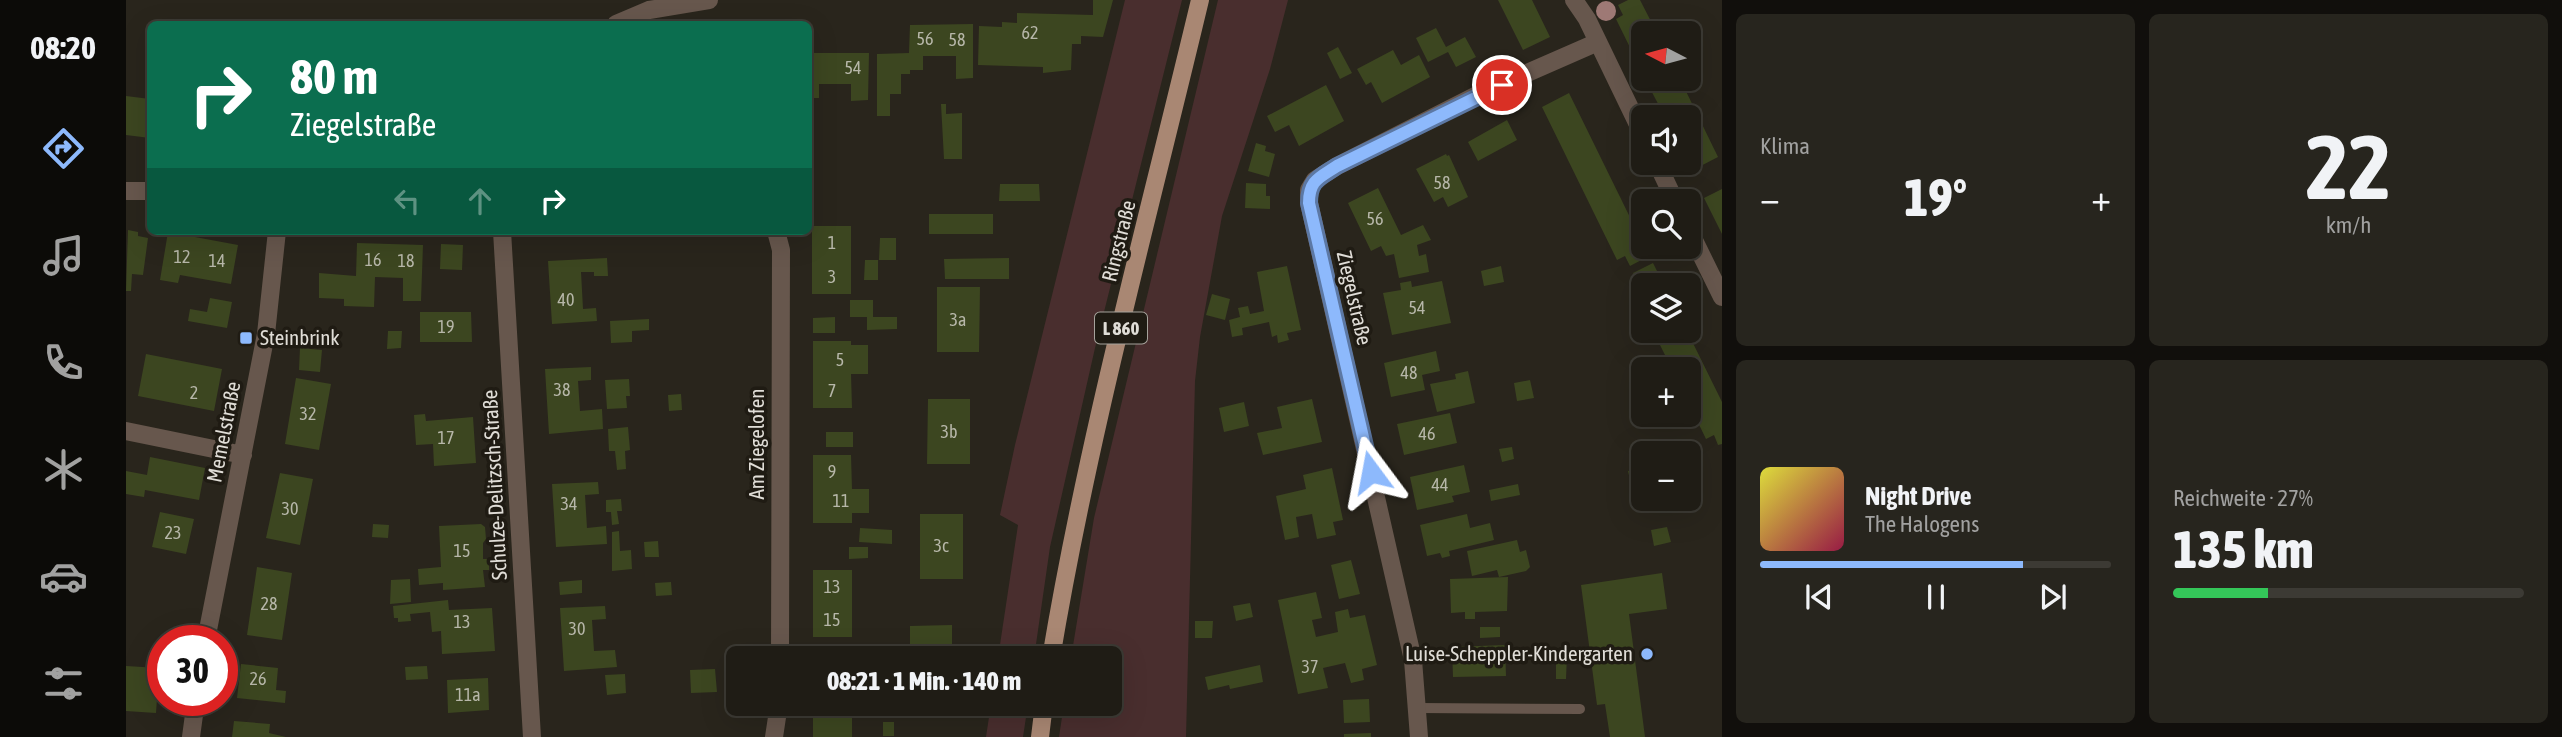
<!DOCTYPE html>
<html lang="de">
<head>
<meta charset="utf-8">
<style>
	:root { --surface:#1f1c15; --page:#27251e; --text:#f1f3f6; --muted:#a1a1a0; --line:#3c3a34; --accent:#8db9fc }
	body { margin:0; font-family:"Asap Condensed",sans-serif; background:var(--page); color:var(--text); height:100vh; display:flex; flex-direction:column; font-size:26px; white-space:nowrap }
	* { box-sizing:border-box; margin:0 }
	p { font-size:23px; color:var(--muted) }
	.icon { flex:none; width:38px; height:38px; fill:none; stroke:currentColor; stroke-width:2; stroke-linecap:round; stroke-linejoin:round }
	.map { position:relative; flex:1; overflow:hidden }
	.sheet { display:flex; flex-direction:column; gap:14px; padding:14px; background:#110f0c; width:840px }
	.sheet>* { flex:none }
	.guide { position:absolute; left:21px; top:21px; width:665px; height:214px; border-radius:10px; box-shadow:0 7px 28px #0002,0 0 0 2px var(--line); background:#0b6e4f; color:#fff; overflow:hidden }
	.needle { width:46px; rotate:276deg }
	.controls { position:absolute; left:1505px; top:21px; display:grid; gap:14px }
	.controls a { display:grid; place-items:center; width:70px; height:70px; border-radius:10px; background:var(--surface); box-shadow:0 7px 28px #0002,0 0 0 2px var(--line); font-size:35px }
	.speed { position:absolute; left:21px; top:625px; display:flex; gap:14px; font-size:35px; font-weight:700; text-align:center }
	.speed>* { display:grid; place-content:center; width:91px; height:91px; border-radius:50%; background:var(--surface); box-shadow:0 7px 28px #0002,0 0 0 2px var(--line); line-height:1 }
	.speed .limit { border:10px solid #d22; background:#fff; color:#111 }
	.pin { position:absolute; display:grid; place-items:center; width:60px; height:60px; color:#fff; margin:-30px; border:4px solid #fff; border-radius:50%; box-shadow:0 2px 7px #0007 }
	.me { position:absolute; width:77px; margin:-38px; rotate:347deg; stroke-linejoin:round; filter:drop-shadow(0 0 5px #0008) }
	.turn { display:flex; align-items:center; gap:24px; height:147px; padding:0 28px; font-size:32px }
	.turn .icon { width:91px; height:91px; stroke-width:2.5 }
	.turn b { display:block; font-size:49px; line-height:60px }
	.lanes { display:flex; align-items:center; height:66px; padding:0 28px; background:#0003; justify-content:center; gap:35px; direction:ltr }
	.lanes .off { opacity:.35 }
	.big { font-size:52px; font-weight:800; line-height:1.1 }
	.sheet .widget { flex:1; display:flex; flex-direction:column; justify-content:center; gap:10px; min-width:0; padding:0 24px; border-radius:10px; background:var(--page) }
	.sheet .dial { align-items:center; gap:0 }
	.dial b { font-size:91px; line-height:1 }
	.song { display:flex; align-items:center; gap:21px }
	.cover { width:84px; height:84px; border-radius:10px; background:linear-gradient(135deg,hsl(60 70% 55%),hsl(340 70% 35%)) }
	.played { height:7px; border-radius:4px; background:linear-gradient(90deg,var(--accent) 75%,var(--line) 75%) }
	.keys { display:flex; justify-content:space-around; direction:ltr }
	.heat { display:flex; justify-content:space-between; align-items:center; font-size:38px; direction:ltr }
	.charge { height:10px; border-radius:5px; background:linear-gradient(90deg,#34c759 27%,var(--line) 0) }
	.sheet .tiles { flex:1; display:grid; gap:14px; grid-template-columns:repeat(2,1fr) }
	.trip { position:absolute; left:600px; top:646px; width:396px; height:70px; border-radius:10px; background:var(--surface); box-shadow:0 7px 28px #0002,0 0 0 2px var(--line); font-weight:800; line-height:70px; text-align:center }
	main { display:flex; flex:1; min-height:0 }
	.tabs { display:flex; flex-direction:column; width:126px; justify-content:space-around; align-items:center; background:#0c0b08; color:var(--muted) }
	.tabs .icon { width:49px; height:49px }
	.tabs .active { color:var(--accent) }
	.tabs b { font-size:32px; color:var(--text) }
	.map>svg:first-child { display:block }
</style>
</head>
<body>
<main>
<nav class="tabs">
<b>08:20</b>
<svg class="icon active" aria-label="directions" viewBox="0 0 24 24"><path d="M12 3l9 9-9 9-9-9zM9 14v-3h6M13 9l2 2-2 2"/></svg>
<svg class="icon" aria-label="music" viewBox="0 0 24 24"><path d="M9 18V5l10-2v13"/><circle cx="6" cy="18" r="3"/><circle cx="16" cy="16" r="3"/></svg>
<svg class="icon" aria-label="phone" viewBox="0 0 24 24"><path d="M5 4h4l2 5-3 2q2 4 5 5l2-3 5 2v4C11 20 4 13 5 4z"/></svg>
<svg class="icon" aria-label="climate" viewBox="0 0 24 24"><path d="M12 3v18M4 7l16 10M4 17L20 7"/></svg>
<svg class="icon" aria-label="car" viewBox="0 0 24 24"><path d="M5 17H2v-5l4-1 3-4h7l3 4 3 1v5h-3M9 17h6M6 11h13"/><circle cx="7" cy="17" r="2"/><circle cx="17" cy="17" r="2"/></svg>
<svg class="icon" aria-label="filters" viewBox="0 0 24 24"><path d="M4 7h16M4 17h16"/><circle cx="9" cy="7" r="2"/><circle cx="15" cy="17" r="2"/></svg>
</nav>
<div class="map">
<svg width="1596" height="737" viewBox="0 0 1596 737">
	<rect width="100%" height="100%" fill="#29251c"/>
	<path fill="#492e2e" d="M999,0H1056L969,348L924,547L908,658H872L892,525L874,515L889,445Z
		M1092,0H1162L1144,69L1096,216L1074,337L1069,381L1060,737H933L938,704H984V658H945L968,518Z
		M865,704H902L897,737H860Z"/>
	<path fill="#3c4620" d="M967,0H987L977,37L955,36V44H946L945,70L917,73V67L852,65L853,26L876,27V22L891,23V13L967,15Z
		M1372,0H1406L1424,37L1397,50Z
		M1502,0H1514L1531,33H1517V74L1490,19L1497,15L1492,5Z
		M847,24V78L830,79V56H797V70H784V74H775V94H764V116H751V54L783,53L784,25Z
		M1310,28L1320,47L1339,37L1350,57L1330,67L1322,52L1302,62L1290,38Z
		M1212,47L1226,73L1214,79L1201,53Z
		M1267,50L1275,65L1293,55L1304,77L1256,103L1245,82L1240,85L1231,69Z
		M682,53H743L742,100L725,101V84H693V98H682Z
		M1519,79H1554L1592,157L1565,171L1561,163L1563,117H1539Z
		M1200,85L1218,121L1173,146L1163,125L1149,132L1141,116Z
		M1443,93L1523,256L1504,266L1499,256L1491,260L1416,107Z
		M0,96L24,99V138L0,135Z
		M815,104H820V114L836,113V159H818Z
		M1381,120L1391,140L1352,161L1342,142Z
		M1130,143L1140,146L1139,151L1149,154L1143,177L1122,171Z
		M1320,154L1321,156L1323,155L1342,197L1322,207L1317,197L1308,202L1290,169Z
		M1120,183L1140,184V196H1144V209L1119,208Z
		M874,184H913L914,201H873Z
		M1252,188L1275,235L1297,225L1305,240L1291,245L1293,256L1300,254L1303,272L1273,278L1268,254L1260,256L1255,246L1245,251L1222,203Z
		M1596,189V234L1578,198Z
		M803,214H867V234H803Z
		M686,226H725V294H686Z
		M2,230L12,232V236L22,238L17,275L6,274L5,291H0Z
		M42,232L112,245L105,284L54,275L52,283L34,280Z
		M754,238H770V260H753Z
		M231,243L297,245L295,301H277V278L249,277L248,307L218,306V299L193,298V273L230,276Z
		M315,244L337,245L336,270L314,269Z
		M481,258L482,276H468V272H455L457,309L470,308L471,321L426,324L422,261Z
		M883,258V279H819L818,259Z
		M739,260H752V280H738Z
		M1527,263L1538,285H1517V312L1505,286L1512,283L1507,273Z
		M1161,266L1175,330L1161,333L1163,340L1152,343L1151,335L1146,337L1143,322L1116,328L1117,335L1106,337L1103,320L1114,317L1112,308L1122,306L1124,314L1138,311L1131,272Z
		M1375,266L1378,282L1358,286L1355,271Z
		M1285,281L1286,287L1316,281L1325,323L1266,335L1257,293L1275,290L1274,283Z
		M811,287H854L853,352H811Z
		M1086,294L1104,299L1099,320L1080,315Z
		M84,298L106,302L101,328L62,321L64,309L81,312Z
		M724,300H747V317H771V329L741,330V317H724Z
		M294,312H345L346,342H294Z
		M709,317V333H687V318Z
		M523,319V330L506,331V342L485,343L484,321Z
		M262,331H276L275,348L261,349Z
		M1527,331H1561L1596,402V444L1592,445L1588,435L1580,439L1563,404V369H1546Z
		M687,341H725V345H742V374H725L726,408H687Z
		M174,348L196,350L194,372L173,370Z
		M1310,351L1314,371L1296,375L1299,390L1265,397L1258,363Z
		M20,354L96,369L88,411L12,396Z
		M465,367V380L452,381L454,411L476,409L477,429L423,434L419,369Z
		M1342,371L1349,403L1311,412L1304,384L1330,379L1329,374Z
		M170,378L205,384L193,450L159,444Z
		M503,379L504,396H500L501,408L481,409L479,380Z
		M1404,380L1408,398L1391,401L1388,383Z
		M555,394L556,410L543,411L542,395Z
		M802,399H844V464H801Z
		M1186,399L1196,442L1137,455L1131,433L1156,428L1151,407Z
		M1118,402L1123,426L1098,432L1093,408Z
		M1324,413L1331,443L1278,455L1271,424Z
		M299,414L300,421L347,417L350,463L308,466L307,444L290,445L288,415Z
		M502,427L504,450L499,451L500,469L491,470L489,451H483L482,429Z
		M700,432H727V447H700Z
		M1386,447L1388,459L1376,462L1373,449Z
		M687,455H725L726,489H743V513H726V523H687Z
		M24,457L79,468L73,500L19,490L18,497L0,494V471L21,475Z
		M1338,465L1344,492L1326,496L1328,502L1291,510L1284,477Z
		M1206,468L1217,520L1207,522L1210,535L1191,539L1186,514L1170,517L1173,537L1159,540L1150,496L1180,489L1177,475Z
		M1517,468V491L1507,493L1502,471Z
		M154,473L187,479L174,545L140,538Z
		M472,482L473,494L459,495L461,528L480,526L481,544L430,547L426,484Z
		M1392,484L1394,495L1365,501L1363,490Z
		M495,499L496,511H491L493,524L486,525L485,512H480V500Z
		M34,512L68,519L60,554L26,547Z
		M794,514H837V579H794Z
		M1341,514L1344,528L1364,523L1368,540L1323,551L1324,556L1316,558L1314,553L1301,556L1294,525Z
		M247,524L263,525L262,538L246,537Z
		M355,524L359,527L360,539L357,543V559H363V570H357L359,587L317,590V583L293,585L292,569L315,567L313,526Z
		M1541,527L1545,542L1528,546L1525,530Z
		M734,528L766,530V544L733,542Z
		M493,531L494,551L505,550L506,569L486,571V532Z
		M1391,540L1394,552L1400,550L1404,567L1400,571L1373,577L1371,570L1346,576L1341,551Z
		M532,541L533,557H519L518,542Z
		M723,547H742V558L723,559Z
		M1225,560L1234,594L1213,599L1205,565Z
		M131,567L166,573L156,640L121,635Z
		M687,570H726V637H687Z
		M1536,573L1541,609L1503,614L1519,737H1484L1479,704L1471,705L1455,585Z
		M1382,577L1381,611L1349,612V619H1339V612L1325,613L1324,579Z
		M284,579L285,602L264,604L265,580Z
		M456,580V593L434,595L433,582Z
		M545,582L546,595L530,596L529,583Z
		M1190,592L1196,618L1186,620L1190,637L1212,632L1209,612L1222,609L1224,618L1239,615L1251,665L1236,669L1238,680L1225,683L1219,663L1197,668L1202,688L1172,694L1152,600Z
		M322,600L323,610L366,608L369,651L316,654L315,631L306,632L304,612L284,614L285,621L272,622V618H268L267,606Z
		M1124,603L1127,617L1110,621L1107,606Z
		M479,606L480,619L466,620L468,651L489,650L491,667L438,671L434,608Z
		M1069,621H1087L1086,638H1069Z
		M826,625V658H784V626Z
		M1354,627H1374V637L1354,638Z
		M1379,645L1380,676L1327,677L1326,647Z
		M728,646H743V658H728Z
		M689,648H709V658H689Z
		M1430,654H1441L1440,679H1430Z
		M115,664L152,668L150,690L160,691L159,703L111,698Z
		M1134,665L1137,682L1104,689L1103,685L1082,690L1079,677Z
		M0,666L33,668L30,713L0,711Z
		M301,666L302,679L280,680L279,667Z
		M589,669L591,692L565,693L564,670Z
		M499,674L500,693L481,695L479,675Z
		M362,678L363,710L322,713L321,680Z
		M1243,699L1244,722L1218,723L1217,700Z
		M687,704H726V737H687Z
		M108,721L144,724L143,733L160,737H106Z
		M757,722H768V736H757Z
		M1245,733V737H1218V734Z"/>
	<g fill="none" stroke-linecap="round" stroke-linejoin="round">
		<path stroke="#67574d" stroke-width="10" d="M1292,708L1454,709"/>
		<path stroke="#67574d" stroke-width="18" d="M1448,0L1461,19L1517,135
			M490,24L523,10L583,0
			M1531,163L1549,201
			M0,191H24
			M1563,230L1596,297
			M376,231L406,737
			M650,231L655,250L654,658
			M0,431L117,455
			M80,640L140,334L151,231
			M65,737L70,700
			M648,737L653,704
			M1293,737L1287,660L1183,203V190L1189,180L1211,166L1351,95L1472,42"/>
		<path stroke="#a98773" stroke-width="18" d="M925,658C962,436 1022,218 1074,0
			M914,737L918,704"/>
	</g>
	<circle fill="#9e7975" cx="1480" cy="11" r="10"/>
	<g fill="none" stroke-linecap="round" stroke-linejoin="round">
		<g stroke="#5c78a4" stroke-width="18">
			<path id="route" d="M1245,472L1183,203C1183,180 1193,178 1211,166L1376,85"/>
		</g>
		<use href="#route" stroke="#8db9fc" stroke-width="12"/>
	</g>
	<g fill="#8db9fc" stroke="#1f1b13" stroke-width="2.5">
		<rect x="113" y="331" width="14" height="14" rx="3.5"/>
		<circle cx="1521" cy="654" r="7"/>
	</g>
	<g text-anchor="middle" stroke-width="7" stroke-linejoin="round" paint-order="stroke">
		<g font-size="18" fill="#b7b7a9">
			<text x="904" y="39">62</text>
			<text x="799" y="45">56</text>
			<text x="831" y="46">58</text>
			<text x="727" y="74">54</text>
			<text x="1316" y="189">58</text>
			<text x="1249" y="225">56</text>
			<text x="706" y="249">1</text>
			<text x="56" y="263">12</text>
			<text x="247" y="266">16</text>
			<text x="91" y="267">14</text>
			<text x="280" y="267">18</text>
			<text x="706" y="283">3</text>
			<text x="440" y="306">40</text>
			<text x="1291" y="314">54</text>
			<text x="832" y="326">3a</text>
			<text x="320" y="333">19</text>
			<text x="714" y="366">5</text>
			<text x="1283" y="379">48</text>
			<text x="436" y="396">38</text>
			<text x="706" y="397">7</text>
			<text x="68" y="399">2</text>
			<text x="182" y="420">32</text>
			<text x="823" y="438">3b</text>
			<text x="1301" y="440">46</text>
			<text x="320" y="444">17</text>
			<text x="706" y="478">9</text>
			<text x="1314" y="491">44</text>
			<text x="715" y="507">11</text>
			<text x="443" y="510">34</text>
			<text x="164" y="515">30</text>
			<text x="47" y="539">23</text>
			<text x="815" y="552">3c</text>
			<text x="336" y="557">15</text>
			<text x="706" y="593">13</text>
			<text x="143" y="610">28</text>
			<text x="706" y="626">15</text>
			<text x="336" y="628">13</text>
			<text x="451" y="635">30</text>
			<text x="1184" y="673">37</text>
			<text x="132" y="685">26</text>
			<text x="342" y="701">11a</text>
		</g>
		<rect fill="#1f1b13" stroke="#a6a39c" stroke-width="2" x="969" y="312.5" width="52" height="31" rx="5"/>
		<g font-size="19" font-weight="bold" fill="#e0ddd7">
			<text x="995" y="335">L 860</text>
		</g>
		<g font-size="21" fill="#e0ddd7" stroke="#1f1b13">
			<text transform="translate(993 241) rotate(-76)" y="7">Ringstraße</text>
			<text transform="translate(1228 298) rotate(77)" y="7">Ziegelstraße</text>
			<text transform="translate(98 432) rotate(-79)" y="7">Memelstraße</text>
			<text transform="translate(631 444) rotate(-90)" y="7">Am Ziegelofen</text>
			<text transform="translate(369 485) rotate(-93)" y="7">Schulze-Delitzsch-Straße</text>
		</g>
		<g font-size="21" fill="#e0ddd7" stroke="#1f1b13" text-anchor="start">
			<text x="134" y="345">Steinbrink</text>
			<text x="1507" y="661" text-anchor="end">Luise-Scheppler-Kindergarten</text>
		</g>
	</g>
</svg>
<div class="controls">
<a><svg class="needle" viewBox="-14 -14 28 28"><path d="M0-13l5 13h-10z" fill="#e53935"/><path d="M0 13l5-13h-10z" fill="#a1a1a0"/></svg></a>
<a><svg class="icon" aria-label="sound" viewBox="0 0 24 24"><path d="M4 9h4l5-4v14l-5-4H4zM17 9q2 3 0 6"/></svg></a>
<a><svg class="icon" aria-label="search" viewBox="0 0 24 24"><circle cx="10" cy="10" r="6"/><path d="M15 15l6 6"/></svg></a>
<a><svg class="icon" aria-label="layers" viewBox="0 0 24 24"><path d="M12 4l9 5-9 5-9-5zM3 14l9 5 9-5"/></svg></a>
<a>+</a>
<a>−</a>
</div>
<div class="speed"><div class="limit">30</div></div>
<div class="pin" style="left:1376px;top:85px;background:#d93025"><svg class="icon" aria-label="arrive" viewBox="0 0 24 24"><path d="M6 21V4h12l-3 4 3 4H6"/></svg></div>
<svg class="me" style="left:1245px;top:472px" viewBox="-20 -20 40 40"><path d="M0-17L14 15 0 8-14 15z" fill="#8db9fc" stroke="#fff" stroke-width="4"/></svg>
<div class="trip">08:21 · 1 Min. · 140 m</div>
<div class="guide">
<div class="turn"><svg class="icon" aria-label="right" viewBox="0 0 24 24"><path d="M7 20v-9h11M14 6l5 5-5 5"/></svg><div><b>80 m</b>Ziegelstraße</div></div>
<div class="lanes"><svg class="icon off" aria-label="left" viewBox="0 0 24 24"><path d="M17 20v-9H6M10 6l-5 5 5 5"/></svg><svg class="icon off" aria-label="ahead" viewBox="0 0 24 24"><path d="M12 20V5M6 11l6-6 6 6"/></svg><svg class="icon" aria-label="right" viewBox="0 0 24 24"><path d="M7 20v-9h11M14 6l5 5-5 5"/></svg></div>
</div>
</div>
<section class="sheet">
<div class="tiles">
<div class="widget"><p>Klima</p>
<div class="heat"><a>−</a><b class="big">19°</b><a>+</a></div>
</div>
<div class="widget dial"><b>22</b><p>km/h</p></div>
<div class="widget">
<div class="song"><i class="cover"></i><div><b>Night Drive</b><p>The Halogens</p></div></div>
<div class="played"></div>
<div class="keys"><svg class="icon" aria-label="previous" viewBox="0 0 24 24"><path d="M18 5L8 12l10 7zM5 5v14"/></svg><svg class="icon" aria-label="pause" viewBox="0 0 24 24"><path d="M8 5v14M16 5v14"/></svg><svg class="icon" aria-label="next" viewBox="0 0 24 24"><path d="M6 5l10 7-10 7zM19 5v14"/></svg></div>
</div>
<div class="widget"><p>Reichweite · 27%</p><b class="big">135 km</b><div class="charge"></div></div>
</div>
</section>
</main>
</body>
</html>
